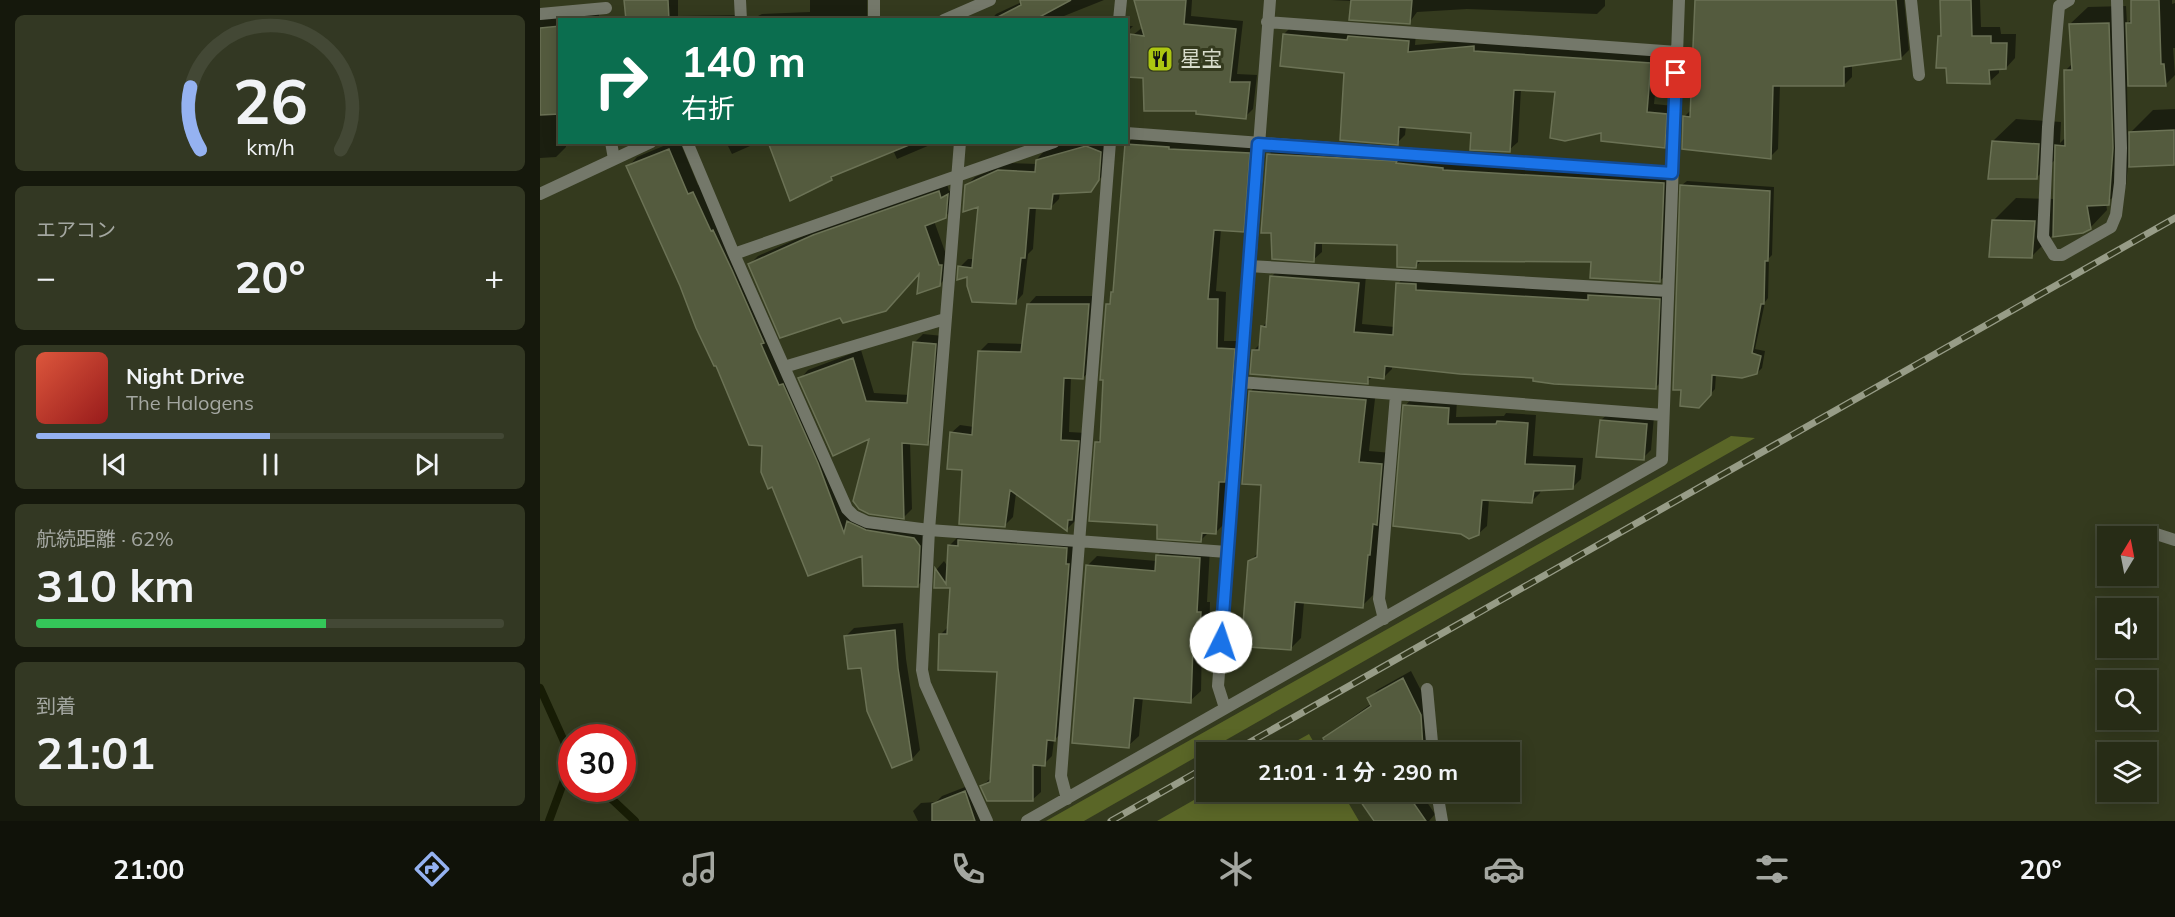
<!DOCTYPE html>
<html lang="ja">
<head>
<meta charset="utf-8">
<style>
	:root { --surface:#272c16; --page:#333823; --text:#f1f3f6; --muted:#a4a7a1; --line:#434835; --accent:#95b2f1 }
	body { margin:0; font-family:Mulish,"Noto Sans JP",sans-serif; background:var(--page); color:var(--text); height:100vh; display:flex; flex-direction:column; font-size:22px; white-space:nowrap }
	* { box-sizing:border-box; margin:0 }
	p { font-size:20px; color:var(--muted) }
	.icon { flex:none; width:33px; height:33px; fill:none; stroke:currentColor; stroke-width:2; stroke-linecap:round; stroke-linejoin:round }
	.map { position:relative; flex:1; overflow:hidden }
	.drawer { display:flex; flex-direction:column; gap:15px; padding:15px; background:#15180c; width:540px }
	.drawer>* { flex:none }
	.guide { position:absolute; left:18px; top:18px; width:570px; height:126px; border-radius:0px; box-shadow:0 3px 15px #0003,0 0 0 2px var(--line); background:#0b6e4f; color:#fff; overflow:hidden }
	.needle { width:39px; rotate:10deg }
	.fabs { position:absolute; left:1557px; top:526px; display:grid; gap:12px }
	.fabs a { display:grid; place-items:center; width:60px; height:60px; border-radius:0px; background:var(--surface); box-shadow:0 3px 15px #0003,0 0 0 2px var(--line); font-size:30px }
	.speed { position:absolute; left:18px; top:724px; display:flex; gap:12px; font-size:30px; font-weight:700; text-align:center }
	.speed>* { display:grid; place-content:center; width:78px; height:78px; border-radius:50%; background:var(--surface); box-shadow:0 3px 15px #0003,0 0 0 2px var(--line); line-height:1 }
	.speed .limit { border:9px solid #d22; background:#fff; color:#111 }
	.pin { position:absolute; display:grid; place-items:center; width:51px; height:51px; color:#fff; margin:-26px; border-radius:12px; box-shadow:0 3px 9px #0006 }
	.me { position:absolute; width:66px; margin:-33px; rotate:4deg; stroke-linejoin:round; filter:drop-shadow(0 0 4px #0008) }
	.turn { display:flex; align-items:center; gap:21px; height:126px; padding:0 24px; font-size:27px }
	.turn .icon { width:78px; height:78px; stroke-width:2.5 }
	.turn b { display:block; font-size:42px; line-height:51px }
	.big { font-size:45px; font-weight:700; line-height:1.1 }
	.drawer .tile { flex:1; display:flex; flex-direction:column; justify-content:center; gap:9px; min-width:0; padding:0 21px; border-radius:9px; background:var(--page) }
	.drawer .dial { align-items:center; gap:0 }
	.dial svg { height:156px; overflow:visible; fill:none; stroke:var(--line); stroke-width:7; stroke-linecap:round; text-anchor:middle }
	.dial text { fill:var(--text); stroke:none }
	.song { display:flex; align-items:center; gap:18px }
	.cover { width:72px; height:72px; border-radius:9px; background:linear-gradient(135deg,hsl(10 70% 55%),hsl(0 70% 35%)) }
	.played { height:6px; border-radius:3px; background:linear-gradient(90deg,var(--accent) 50%,var(--line) 50%) }
	.keys { display:flex; justify-content:space-around; direction:ltr }
	.heat { display:flex; justify-content:space-between; align-items:center; font-size:33px; direction:ltr }
	.charge { height:9px; border-radius:4px; background:linear-gradient(90deg,#34c759 62%,var(--line) 0) }
	.trip { position:absolute; left:656px; top:742px; width:324px; height:60px; border-radius:0px; background:var(--surface); box-shadow:0 3px 15px #0003,0 0 0 2px var(--line); font-weight:700; line-height:60px; text-align:center }
	.tab-bar { display:flex; height:96px; justify-content:space-around; align-items:center; background:#101209; color:var(--muted) }
	.tab-bar .icon { width:42px; height:42px }
	.tab-bar .on { color:var(--accent) }
	.tab-bar b { font-size:27px; color:var(--text) }
	main { display:flex; flex:1; min-height:0 }
	.map>svg:first-child { display:block }
</style>
</head>
<body>
<main>
<section class="drawer">
<div class="tile dial"><svg viewBox="0 0 100 80">
<path d="M14 69A42 42 0 1 1 86 69"/>
<path d="M14 69A42 42 0 0 1 9 37" stroke="#95b2f1"/>
<text x="50" y="56" font-size="32" font-weight="700">26</text>
<text x="50" y="72" font-size="11">km/h</text>
</svg></div>
<div class="tile"><p>エアコン</p>
<div class="heat"><a>−</a><b class="big">20°</b><a>+</a></div>
</div>
<div class="tile">
<div class="song"><i class="cover"></i><div><b>Night Drive</b><p>The Halogens</p></div></div>
<div class="played"></div>
<div class="keys"><svg class="icon" aria-label="previous" viewBox="0 0 24 24"><path d="M18 5L8 12l10 7zM5 5v14"/></svg><svg class="icon" aria-label="pause" viewBox="0 0 24 24"><path d="M8 5v14M16 5v14"/></svg><svg class="icon" aria-label="next" viewBox="0 0 24 24"><path d="M6 5l10 7-10 7zM19 5v14"/></svg></div>
</div>
<div class="tile"><p>航続距離 · 62%</p><b class="big">310 km</b><div class="charge"></div></div>
<div class="tile"><p>到着</p><b class="big">21:01</b></div>
</section>
<div class="map">
<svg width="1635" height="821" viewBox="0 0 1635 821">
	<rect width="100%" height="100%" fill="#343a1e"/>
	<path fill="#5a6627" d="M1191,436L1215,438L544,821H506Z
		M769,734L780,753H735Z
		M668,792H802L819,821H617Z"/>
	<path fill="#0007" d="M85,0H138V16L205,15L212,19L222,14L270,12V0H327V20H87Z
		M486,0H564L514,20H451L456,14Z
		M597,0H652L651,16L703,21L697,74L717,75L713,109L705,117L658,110L605,77L593,35L603,27Z
		M791,0H1065V6L1057,14L927,9L877,12L869,23L812,1Z
		M1156,0H1364L1369,50L1361,58L1312,64V77L1304,85L1240,84L1238,149L1230,157L1144,117L1152,109Z
		M1402,0H1440L1441,27H1460L1461,34H1476L1475,58L1466,68H1459V73L1449,82L1408,67L1400,37L1403,34Z
		M1592,0H1632V4L1635,3V48H1633L1635,75L1625,85L1587,84L1588,135L1613,110L1635,109V162L1633,164L1588,165L1586,186L1566,203L1567,210L1550,228L1543,232L1512,236L1491,257L1454,220L1476,198L1515,199L1517,158L1497,177L1453,141L1476,119L1521,122L1520,143L1526,137L1525,71L1533,63L1530,24L1548,7L1586,6L1587,24L1592,18Z
		M59,11V20H20V142H26V147L16,157L0,158V19Z
		M586,26H593L586,33Z
		M752,26L876,33L875,45L942,39L1119,55L1114,104L1134,106L1133,138L1125,146L1063,131L1016,90L981,89L978,142L969,150L933,131L866,126L865,135L857,143L806,72L744,34Z
		M595,136L718,145L712,222L704,230L681,229L676,291L686,292L684,341H703L693,472L686,479L684,524L675,533L669,532L661,540L619,524L557,442L561,438L567,305L572,300V293L575,290L587,144Z
		M133,142H140L158,185L163,183L312,519L336,521L389,536L387,576L377,586L323,553L269,574L223,444L176,364L88,167L97,157Z
		M186,142H219L192,154Z
		M230,142H397L357,159L353,150L297,173L291,179Z
		M522,142H565L567,170L550,191L520,192L519,199L511,207H496L493,249L488,254L483,294L475,303L420,267L428,259H434L439,204L426,186L435,177L468,163L497,164L498,158L506,149Z
		M736,146L1132,176L1128,272L1120,281L1053,260L883,259L876,266L859,244L782,242V252L773,260L728,155Z
		M1147,181L1234,187L1232,255L1229,258L1228,298L1225,302L1215,349L1225,351L1222,368L1217,373L1176,374L1175,389L1159,406L1142,185Z
		M407,184L409,191L415,188L413,208L405,217L394,221L407,257L408,276L399,285L381,271L301,316L209,265L218,256L284,227Z
		M740,268L826,275L822,324L855,327L858,284L866,275L1127,291L1124,379L1116,387L852,366V369L844,377L833,376L827,382L713,351L721,343L722,327L728,321L732,276Z
		M496,296H557L551,369L543,378L531,377L529,432L546,433L535,521L527,529L476,493L473,517L464,526L423,469L411,433L420,425L434,427L440,351L448,343L483,344L488,305Z
		M383,334L403,336L395,435L387,443L370,442L372,509L364,517L331,436L260,379L268,370L321,350L334,393L370,395L374,343Z
		M721,381L836,390L829,451L852,453L838,545L833,595L822,606L764,602L761,638L750,649L700,624L705,619L709,562L719,552L722,484L710,392Z
		M873,397L917,400L916,417L964,416L966,413L996,415L993,456L1043,458L1041,479L1033,487L1001,489L1000,493L992,501L949,499L947,526L938,534L865,406Z
		M1070,412L1114,416L1111,450L1103,458L1061,420Z
		M417,538L534,541L523,731L514,740L512,756L504,764H501V792L492,800L442,786L452,777L458,671L400,635L409,626L411,586H396L397,569L404,561L408,567L409,546Z
		M628,545L670,548L667,602H670L669,634L662,641L661,691L650,701L603,697L599,736L588,746L547,566L557,556L617,561V556Z
		M363,623L366,659L380,750L372,759L305,637L314,628Z
		M871,671L889,706L892,753H792L785,738L794,730L831,704L829,699L837,690Z
		M433,784L444,817L440,821H378L373,811L381,803L396,802L402,796Z
		M816,792H886H880L895,814L889,821H833Z"/>
	<g fill="none" stroke-linecap="round" stroke-linejoin="round">
		<path stroke="#171c05" stroke-width="8" d="M0,688L32,759
			M61,789L95,821
			M9,821L32,759"/>
	</g>
	<path fill="#545b3e" stroke="#6b7255" stroke-width="1.5" d="M84,0H128L129,20H86Z
		M480,0H531L494,20H452L481,5Z
		M594,0H646L644,24L696,29L690,82H710L706,119L656,114V111H604L603,78L587,77L590,34L604,36Z
		M811,0H872L870,24L809,20Z
		M1155,0H1356L1361,59L1304,67V86H1233L1231,159L1142,149L1143,116L1150,117Z
		M1400,0H1431L1432,36H1451V43H1467L1466,69L1449,70L1450,84L1407,83L1406,68H1396L1398,36H1401Z
		M1591,0H1619L1621,64H1624L1626,86H1588L1586,23H1591Z
		M1569,23L1573,148L1569,205L1547,206L1551,229L1543,233L1513,237L1515,145L1525,146L1524,70H1532L1529,24Z
		M20,26V114L0,115V28Z
		M743,34L807,40L808,36L869,41L868,52L934,46V51L1111,63L1107,112L1127,114L1125,148L1061,141V133L1025,141L1010,138L1015,92L974,90L970,152L930,150L931,133L859,127L858,145L800,140L804,73L740,66Z
		M1634,130V165L1589,167V132Z
		M1452,141L1499,144L1497,179H1448Z
		M228,142H374V143L291,177L292,180L250,201Z
		M585,144L629,147V149L710,153L704,232L674,230L668,299H678L677,348L695,349L685,482H679L676,534L662,533L661,542L617,539V525L549,521L555,442H560L563,380H560L566,304H570L571,292H573Z
		M546,146L561,152L559,180L551,192L513,194L511,209L489,208L485,258H481L476,304L432,302L427,286V277L417,280L418,266L432,268L438,207L423,212L425,185L458,170L495,172L496,160Z
		M129,149L148,194L153,192L171,231L173,230L192,270L224,343L221,344L239,385L243,384L278,463L304,533L307,521L326,530L374,538L380,546L378,587L323,586L322,556L268,576L232,487L228,489L221,472L222,446L209,445L176,366H174L156,328L140,286L86,166Z
		M727,154L857,161L856,163L903,168V170L1124,183L1120,282L1050,278L1051,262L877,261L876,268L857,267V245L775,243L774,262L732,259L731,233H721Z
		M1140,185L1230,191L1228,261H1225L1224,304H1221L1212,353L1221,356L1217,374L1202,378L1172,375L1171,395L1159,408L1140,406L1141,390H1133Z
		M399,191L401,198L408,194L406,218L385,226L399,265H402L400,286L377,294L379,274L346,311L303,323L300,318L240,338L208,264L273,235Z
		M1452,220L1495,221L1492,258L1449,257Z
		M730,276L819,283L814,332L853,335L856,283L876,284V290L1048,300V295L1120,299L1116,389L1014,384L993,381V378L920,374L845,366L844,379L828,377V384L710,374L712,350H719L721,326L726,327Z
		M487,304H549L543,379L524,378L521,440L539,441L532,520H528L527,531L470,490L465,527L419,524L422,470L407,469L410,432L432,435L438,351L481,352Z
		M373,342L396,344L388,445L362,443L364,519L329,514L319,509L313,501L329,439L293,456L258,378L313,358L326,401L367,403Z
		M709,391L826,400L819,462L842,464L837,525L833,524L830,555H828L823,608L755,602L751,650L695,646L698,624H703L708,561L717,557L721,485L702,484Z
		M863,405L909,408L908,424H956L957,421L988,423L985,464L1035,466L1033,489L994,491L992,503L942,500L939,535L929,539L921,534L853,526Z
		M1060,420L1107,424L1104,460L1056,457Z
		M418,540L527,548L526,564H529L515,741L507,740L505,766L493,765V801H447L440,786L450,782L457,672L398,670L399,634H407L410,588H394L395,568L406,584L408,545L418,546Z
		M616,555L660,558L657,612H661L659,646H653L651,703L594,698L589,748L532,743L546,565L615,571Z
		M355,630L358,668L372,760L352,768L327,711L321,668L308,669L304,636Z
		M863,678L881,715L883,749L858,753H791L783,738L831,706L827,698Z
		M425,791L435,821H392V804Z
		M814,792H866L886,821H834Z"/>
	<g fill="none" stroke-linecap="round" stroke-linejoin="round">
		<path stroke="#74786a" stroke-width="12" d="M1371,0L1379,75
			M1529,0L1519,6L1508,127L1503,237L1514,255H1522L1571,227L1576,215L1580,183L1581,148L1577,0
			M1607,531L1635,540
			M887,689L893,753
			M897,792L902,821"/>
		<path stroke="#74786a" stroke-width="12" d="M200,0L201,20
			M334,0V20
			M0,14L66,8
			M404,20L450,0
			M579,20L581,0
			M727,22L1137,52
			M586,133L1132,173
			M71,142L74,159
			M147,142L194,254L307,509L314,516L327,522L389,530L687,552
			M420,142L389,530L382,670L385,684L447,821
			M0,194L111,142
			M194,254L514,142
			M709,266L1128,291
			M244,367L405,319
			M700,382L1123,415
			M844,619L839,599L856,395
			M685,708L678,686L730,0
			M527,799L521,776L570,142
			M487,821L1122,460L1139,0"/>
		<g stroke="#979c87" stroke-width="7">
			<path id="rail" d="M691,753L1635,218
				M571,821L666,767"/>
		</g>
		<use href="#rail" stroke="#343a1e" stroke-width="4.5" stroke-dasharray="14" stroke-linecap="butt"/>
	</g>
	<g fill="none" stroke-linecap="round" stroke-linejoin="round">
		<g stroke="#114b97" stroke-width="15">
			<path id="route" d="M681,642L718,144L1132,173L1136,73"/>
		</g>
		<use href="#route" stroke="#1a73e8" stroke-width="10"/>
	</g>
	<defs>
		<g id="restaurant-square" transform="scale(1.35)"><rect x="-9" y="-9" width="18" height="18" rx="4" fill="#acc611" stroke="#343a1e"/><path d="M-5-6h1v4h1v-4h1v4h1v-4h1v5L-1.5 .5V6h-2V.5L-5-1ZM5-6V6H3V1.5H1.5Q1.5-4 5-6Z" fill="#111"/></g>
	</defs>
	<g fill-rule="evenodd">
		<use href="#restaurant-square" x="620" y="59"/>
	</g>
	<g text-anchor="middle" stroke-width="6" stroke-linejoin="round" paint-order="stroke">
		<g font-size="21" fill="#d8dccc" stroke="#343a1e" text-anchor="start">
			<text x="640" y="66">星宝</text>
		</g>
	</g>
</svg>
<div class="fabs">
<a><svg class="needle" viewBox="-14 -14 28 28"><path d="M0-13l5 13h-10z" fill="#e53935"/><path d="M0 13l5-13h-10z" fill="#a4a7a1"/></svg></a>
<a><svg class="icon" aria-label="sound" viewBox="0 0 24 24"><path d="M4 9h4l5-4v14l-5-4H4zM17 9q2 3 0 6"/></svg></a>
<a><svg class="icon" aria-label="search" viewBox="0 0 24 24"><circle cx="10" cy="10" r="6"/><path d="M15 15l6 6"/></svg></a>
<a><svg class="icon" aria-label="layers" viewBox="0 0 24 24"><path d="M12 4l9 5-9 5-9-5zM3 14l9 5 9-5"/></svg></a>
</div>
<div class="speed"><div class="limit">30</div></div>
<div class="pin" style="left:1136px;top:73px;background:#d93025"><svg class="icon" aria-label="arrive" viewBox="0 0 24 24"><path d="M6 21V4h12l-3 4 3 4H6"/></svg></div>
<svg class="me" style="left:681px;top:642px" viewBox="-20 -20 40 40"><circle r="19" fill="#fff"/><path d="M0-13L10 11 0 6-10 11z" fill="#1a73e8"/></svg>
<div class="trip">21:01 · 1 分 · 290 m</div>
<div class="guide">
<div class="turn"><svg class="icon" aria-label="right" viewBox="0 0 24 24"><path d="M7 20v-9h11M14 6l5 5-5 5"/></svg><div><b>140 m</b>右折</div></div>
</div>
</div>
</main>
<nav class="tab-bar">
<b>21:00</b>
<svg class="icon on" aria-label="directions" viewBox="0 0 24 24"><path d="M12 3l9 9-9 9-9-9zM9 14v-3h6M13 9l2 2-2 2"/></svg>
<svg class="icon" aria-label="music" viewBox="0 0 24 24"><path d="M9 18V5l10-2v13"/><circle cx="6" cy="18" r="3"/><circle cx="16" cy="16" r="3"/></svg>
<svg class="icon" aria-label="phone" viewBox="0 0 24 24"><path d="M5 4h4l2 5-3 2q2 4 5 5l2-3 5 2v4C11 20 4 13 5 4z"/></svg>
<svg class="icon" aria-label="climate" viewBox="0 0 24 24"><path d="M12 3v18M4 7l16 10M4 17L20 7"/></svg>
<svg class="icon" aria-label="car" viewBox="0 0 24 24"><path d="M5 17H2v-5l4-1 3-4h7l3 4 3 1v5h-3M9 17h6M6 11h13"/><circle cx="7" cy="17" r="2"/><circle cx="17" cy="17" r="2"/></svg>
<svg class="icon" aria-label="filters" viewBox="0 0 24 24"><path d="M4 7h16M4 17h16"/><circle cx="9" cy="7" r="2"/><circle cx="15" cy="17" r="2"/></svg>
<b>20°</b>
</nav>
</body>
</html>
